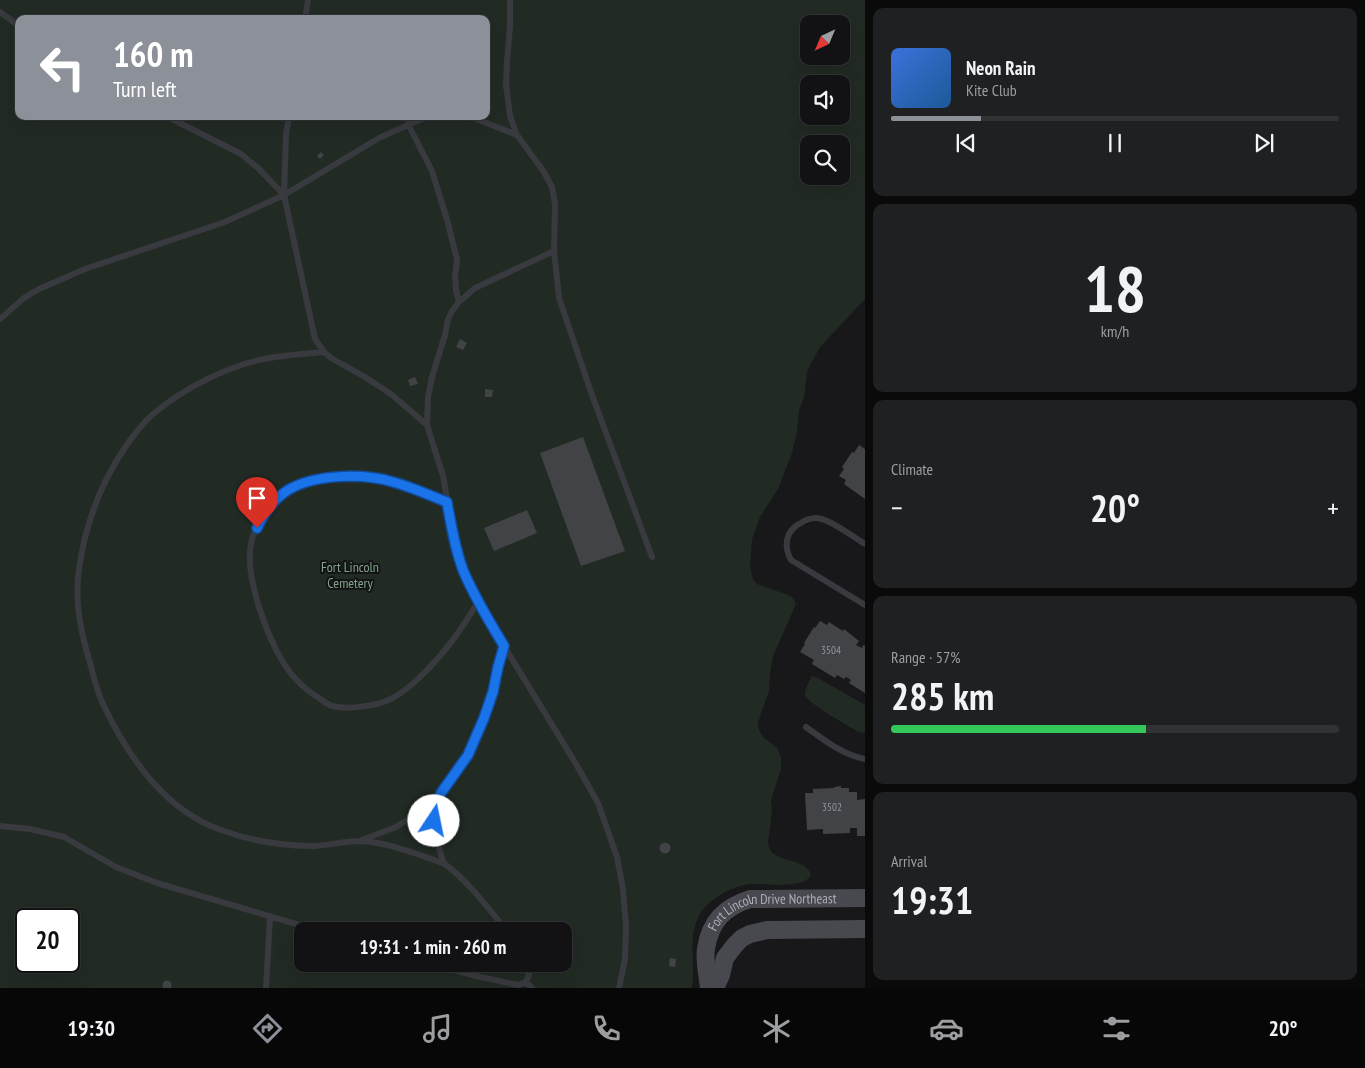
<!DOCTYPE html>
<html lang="en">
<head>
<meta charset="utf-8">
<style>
	:root { --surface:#121214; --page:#1f2022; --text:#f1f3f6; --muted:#9c9ea0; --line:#313234; --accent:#8c9099 }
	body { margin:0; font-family:"PT Sans Narrow",sans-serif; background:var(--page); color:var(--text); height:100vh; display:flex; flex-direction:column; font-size:19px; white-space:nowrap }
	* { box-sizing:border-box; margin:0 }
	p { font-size:16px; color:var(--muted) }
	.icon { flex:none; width:28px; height:28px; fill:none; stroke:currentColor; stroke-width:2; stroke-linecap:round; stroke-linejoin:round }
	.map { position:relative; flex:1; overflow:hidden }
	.sheet { display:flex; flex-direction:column; gap:8px; padding:8px; background:#0a0a0b; width:500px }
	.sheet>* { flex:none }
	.banner { position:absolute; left:15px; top:15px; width:475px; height:105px; border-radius:10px; box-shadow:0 5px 20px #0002,0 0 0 1px var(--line); background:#8c9099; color:#fff; overflow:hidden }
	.needle { width:32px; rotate:224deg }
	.buttons { position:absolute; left:800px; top:15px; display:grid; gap:10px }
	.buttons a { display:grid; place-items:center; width:50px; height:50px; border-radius:10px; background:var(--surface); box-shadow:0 5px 20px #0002,0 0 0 1px var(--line); font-size:25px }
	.speed { position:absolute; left:15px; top:908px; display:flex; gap:10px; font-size:25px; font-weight:700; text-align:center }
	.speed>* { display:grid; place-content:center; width:65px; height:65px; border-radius:50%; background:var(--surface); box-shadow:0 5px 20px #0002,0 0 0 1px var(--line); line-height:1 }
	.speed .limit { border:2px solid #111; border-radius:8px; background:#fff; color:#111 }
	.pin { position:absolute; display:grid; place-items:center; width:42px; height:42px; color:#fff; margin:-51px -21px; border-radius:50% 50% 50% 0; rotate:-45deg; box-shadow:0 0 5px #0007 }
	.pin .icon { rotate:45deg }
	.me { position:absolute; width:55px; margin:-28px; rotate:11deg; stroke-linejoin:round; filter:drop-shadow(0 0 4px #0008) }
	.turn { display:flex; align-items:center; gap:18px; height:105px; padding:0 15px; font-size:22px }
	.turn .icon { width:65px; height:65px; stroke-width:2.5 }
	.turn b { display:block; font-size:35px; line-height:42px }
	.big { font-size:38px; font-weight:700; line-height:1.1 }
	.sheet .widget { flex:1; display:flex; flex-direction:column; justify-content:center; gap:8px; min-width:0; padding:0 18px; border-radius:10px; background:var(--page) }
	.sheet .dial { align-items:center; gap:0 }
	.dial b { font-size:65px; line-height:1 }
	.song { display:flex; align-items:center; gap:15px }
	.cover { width:60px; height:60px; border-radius:8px; background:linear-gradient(135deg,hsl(220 70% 55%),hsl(210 70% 35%)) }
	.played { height:5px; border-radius:2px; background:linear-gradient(90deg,var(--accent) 20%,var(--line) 20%) }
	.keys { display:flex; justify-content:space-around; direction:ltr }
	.heat { display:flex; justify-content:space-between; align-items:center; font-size:28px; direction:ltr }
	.charge { height:8px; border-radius:4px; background:linear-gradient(90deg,#34c759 57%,var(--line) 0) }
	.trip { position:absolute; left:294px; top:922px; width:278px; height:50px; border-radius:10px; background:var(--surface); box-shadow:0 5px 20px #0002,0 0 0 1px var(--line); font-weight:700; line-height:50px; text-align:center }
	.dock { display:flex; height:80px; justify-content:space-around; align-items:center; background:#070708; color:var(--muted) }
	.dock .icon { width:35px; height:35px }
	.dock .current { color:var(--accent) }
	.dock b { font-size:22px; color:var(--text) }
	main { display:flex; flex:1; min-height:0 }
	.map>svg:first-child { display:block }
</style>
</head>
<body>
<main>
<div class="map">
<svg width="865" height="988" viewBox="0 0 865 988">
	<rect width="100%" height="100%" fill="#18181a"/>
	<path fill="#222a24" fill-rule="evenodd" d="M0,0H865V299L820,347L813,360L807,372L804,398L799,410L797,432L792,453L778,489L760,517L752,539L750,566L753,580L757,584L788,595L793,598L796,603L790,618L773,656L770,674L769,691L758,722V727L760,732L763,737L777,748L781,757V769L771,800L772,810L768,843C771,865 804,856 811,874C806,890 765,883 750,884C732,886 708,899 699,916C687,939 696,964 692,988H0ZM19,19H486V116H19ZM809,24H841V56H809ZM809,84H841V116H809ZM809,144H841V176H809ZM26,919H69V961H26ZM302,931H562V964H302Z
		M812,676L818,678L865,705V733L859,732C850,727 807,703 805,695C805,688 809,682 812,676Z"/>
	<path fill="#424347" d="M321,152L324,155L320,159L317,156Z
		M460,339L467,343L463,350L456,347Z
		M415,377L418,384L410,386L408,380Z
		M485,389L493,390L492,397H485Z
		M583,437L625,551L581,566L540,453Z
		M859,445L865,449V499L844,484L846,480L839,476L844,469L842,467L852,452L854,453Z
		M527,510L537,533L494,551L484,528Z
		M820,621L827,625L829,622L843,631L844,629L859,641L856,645L862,648L863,645L865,646V693L849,683L851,680L846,677L844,679L837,675L835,678L812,664L814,660L800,652L805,644L804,643L814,627L815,628Z
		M841,786V788H849V792H857V800L865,799V836H857V828H850V833L823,834V829L807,830L805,793H813V789L834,788V787Z
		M659.5 848a5.5 5.5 0 1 1 11 0a5.5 5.5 0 1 1-11 0Z
		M670,958L676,959L675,967L669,966Z
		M162.5 985a4.5 4.5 0 1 1 9 0a4.5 4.5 0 1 1-9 0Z"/>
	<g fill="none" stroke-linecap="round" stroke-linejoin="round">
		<path stroke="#393a3f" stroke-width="6" d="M510,0V26L507,61L506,85L510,116L517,135
			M0,12L19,26
			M305,19L308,0
			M166,116L241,154L258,168L284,195L315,339L324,352L331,358L365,377L391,394L427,425
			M462,116L474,118L517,135L544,172L552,187L555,204L554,251L559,298L592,395L652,557
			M408,124L432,171L448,223L457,260L455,277L456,290L459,302
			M284,195L286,135L289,116
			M554,251L475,288L459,302L452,311L448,319L445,335L432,377L428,397L427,425L443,476L454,540L463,570L478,602L504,646L576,764L598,803L617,857L623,889L626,926L625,959L619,988
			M0,319L24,298L39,289L85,269L225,222L284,195L379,138L426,117L434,116
			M324,352C306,354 287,355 269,358C229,365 184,388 153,414C142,424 132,437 124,449C100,485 85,526 79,569C74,601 81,633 90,663C94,677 97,693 104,706C128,757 166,811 221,830C251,841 283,846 315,846C330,845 345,841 360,841C382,842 402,849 423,856C430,859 439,861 446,865C470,883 488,908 507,931
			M447,502C419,491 394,481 364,477C343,474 306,479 287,491C271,501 258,520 252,539C242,573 270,650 293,676C300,684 310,693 319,698C323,701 327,704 332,706C348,710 376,706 391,699C402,693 412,685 421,676C445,653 461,630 478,602
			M865,544C853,537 829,518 816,518C811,518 804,520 801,523C796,525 792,529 789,534C785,543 786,551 791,560L865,605
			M806,727C824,740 843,755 865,759
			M0,826L30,829L64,837L116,867L157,883L320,931
			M362,840L396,827L437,801
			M444,864C438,845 432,827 435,807C438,789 458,771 467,755C477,738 488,710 493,691C497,676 500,661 504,646
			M433,964L476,976L518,985L526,982L529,975L526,964
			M526,982L532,988
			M266,988L270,917"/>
		<g stroke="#47494f" stroke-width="18">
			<path id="s1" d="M709,988C708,977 704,960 706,949C710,921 725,907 750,899L865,898"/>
			<path d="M715,988L721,975L725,958L735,945L742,938L750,934L767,930L865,929"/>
		</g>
	</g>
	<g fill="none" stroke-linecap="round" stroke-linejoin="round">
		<g stroke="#114b97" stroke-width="12">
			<path id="route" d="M257,528C264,513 274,499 288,490C315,474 363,473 393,482C411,487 429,495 447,502C451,525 455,549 463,570C474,597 490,622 504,646L498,667L493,692L484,718L468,755L441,793L436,806L434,821"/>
		</g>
		<use href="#route" stroke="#1a73e8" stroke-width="9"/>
	</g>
	<g text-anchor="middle" stroke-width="4" stroke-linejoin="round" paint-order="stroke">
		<g font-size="11" fill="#91939d">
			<text x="831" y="654">3504</text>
			<text x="832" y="811">3502</text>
		</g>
		<g font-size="14" fill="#82a486" stroke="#131315">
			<text x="350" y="572">Fort Lincoln<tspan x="350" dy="16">Cemetery</tspan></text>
		</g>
		<g font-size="14" fill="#abaeba" stroke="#131315">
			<text dy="5" stroke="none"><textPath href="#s1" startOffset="128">Fort Lincoln Drive Northeast</textPath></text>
		</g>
	</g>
</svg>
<div class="buttons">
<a><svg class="needle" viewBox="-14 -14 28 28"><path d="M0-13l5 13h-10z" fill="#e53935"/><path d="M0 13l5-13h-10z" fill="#9c9ea0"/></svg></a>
<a><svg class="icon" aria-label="sound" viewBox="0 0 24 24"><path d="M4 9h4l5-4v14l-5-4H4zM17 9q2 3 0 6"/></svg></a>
<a><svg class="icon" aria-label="search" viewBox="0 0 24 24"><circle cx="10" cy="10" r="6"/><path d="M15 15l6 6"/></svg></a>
</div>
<div class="speed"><div class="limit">20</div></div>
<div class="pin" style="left:257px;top:528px;background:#d93025"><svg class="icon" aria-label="arrive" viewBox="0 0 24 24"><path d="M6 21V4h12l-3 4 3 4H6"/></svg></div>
<svg class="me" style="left:434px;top:821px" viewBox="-20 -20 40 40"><circle r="19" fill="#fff"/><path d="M0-13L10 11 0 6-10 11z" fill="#1a73e8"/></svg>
<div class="trip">19:31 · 1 min · 260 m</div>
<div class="banner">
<div class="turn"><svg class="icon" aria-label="left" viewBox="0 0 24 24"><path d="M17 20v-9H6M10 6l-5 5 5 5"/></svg><div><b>160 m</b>Turn left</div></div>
</div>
</div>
<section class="sheet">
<div class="widget">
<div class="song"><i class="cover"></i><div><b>Neon Rain</b><p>Kite Club</p></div></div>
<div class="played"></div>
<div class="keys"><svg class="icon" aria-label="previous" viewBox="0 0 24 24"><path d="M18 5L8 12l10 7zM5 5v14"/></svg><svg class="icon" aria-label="pause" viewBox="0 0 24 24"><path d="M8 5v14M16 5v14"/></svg><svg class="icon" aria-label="next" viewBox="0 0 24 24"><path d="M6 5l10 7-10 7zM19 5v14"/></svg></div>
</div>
<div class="widget dial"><b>18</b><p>km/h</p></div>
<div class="widget"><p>Climate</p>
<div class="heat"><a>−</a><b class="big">20°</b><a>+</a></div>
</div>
<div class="widget"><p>Range · 57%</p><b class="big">285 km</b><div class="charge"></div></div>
<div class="widget"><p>Arrival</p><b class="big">19:31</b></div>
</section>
</main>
<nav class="dock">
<b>19:30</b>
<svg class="icon current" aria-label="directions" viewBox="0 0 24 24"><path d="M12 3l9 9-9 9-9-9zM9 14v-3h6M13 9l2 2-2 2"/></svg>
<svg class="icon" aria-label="music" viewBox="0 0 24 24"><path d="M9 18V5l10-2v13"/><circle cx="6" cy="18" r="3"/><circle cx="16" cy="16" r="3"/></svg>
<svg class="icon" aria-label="phone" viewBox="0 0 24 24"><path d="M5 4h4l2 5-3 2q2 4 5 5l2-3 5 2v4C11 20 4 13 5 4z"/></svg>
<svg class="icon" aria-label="climate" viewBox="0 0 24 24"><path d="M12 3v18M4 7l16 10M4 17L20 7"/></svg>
<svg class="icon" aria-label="car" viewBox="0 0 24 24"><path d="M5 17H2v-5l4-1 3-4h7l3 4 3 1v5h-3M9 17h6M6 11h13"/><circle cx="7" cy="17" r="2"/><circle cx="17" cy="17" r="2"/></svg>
<svg class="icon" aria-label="filters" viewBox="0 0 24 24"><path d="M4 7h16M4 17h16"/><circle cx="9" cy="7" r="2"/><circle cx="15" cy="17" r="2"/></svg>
<b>20°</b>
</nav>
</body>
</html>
